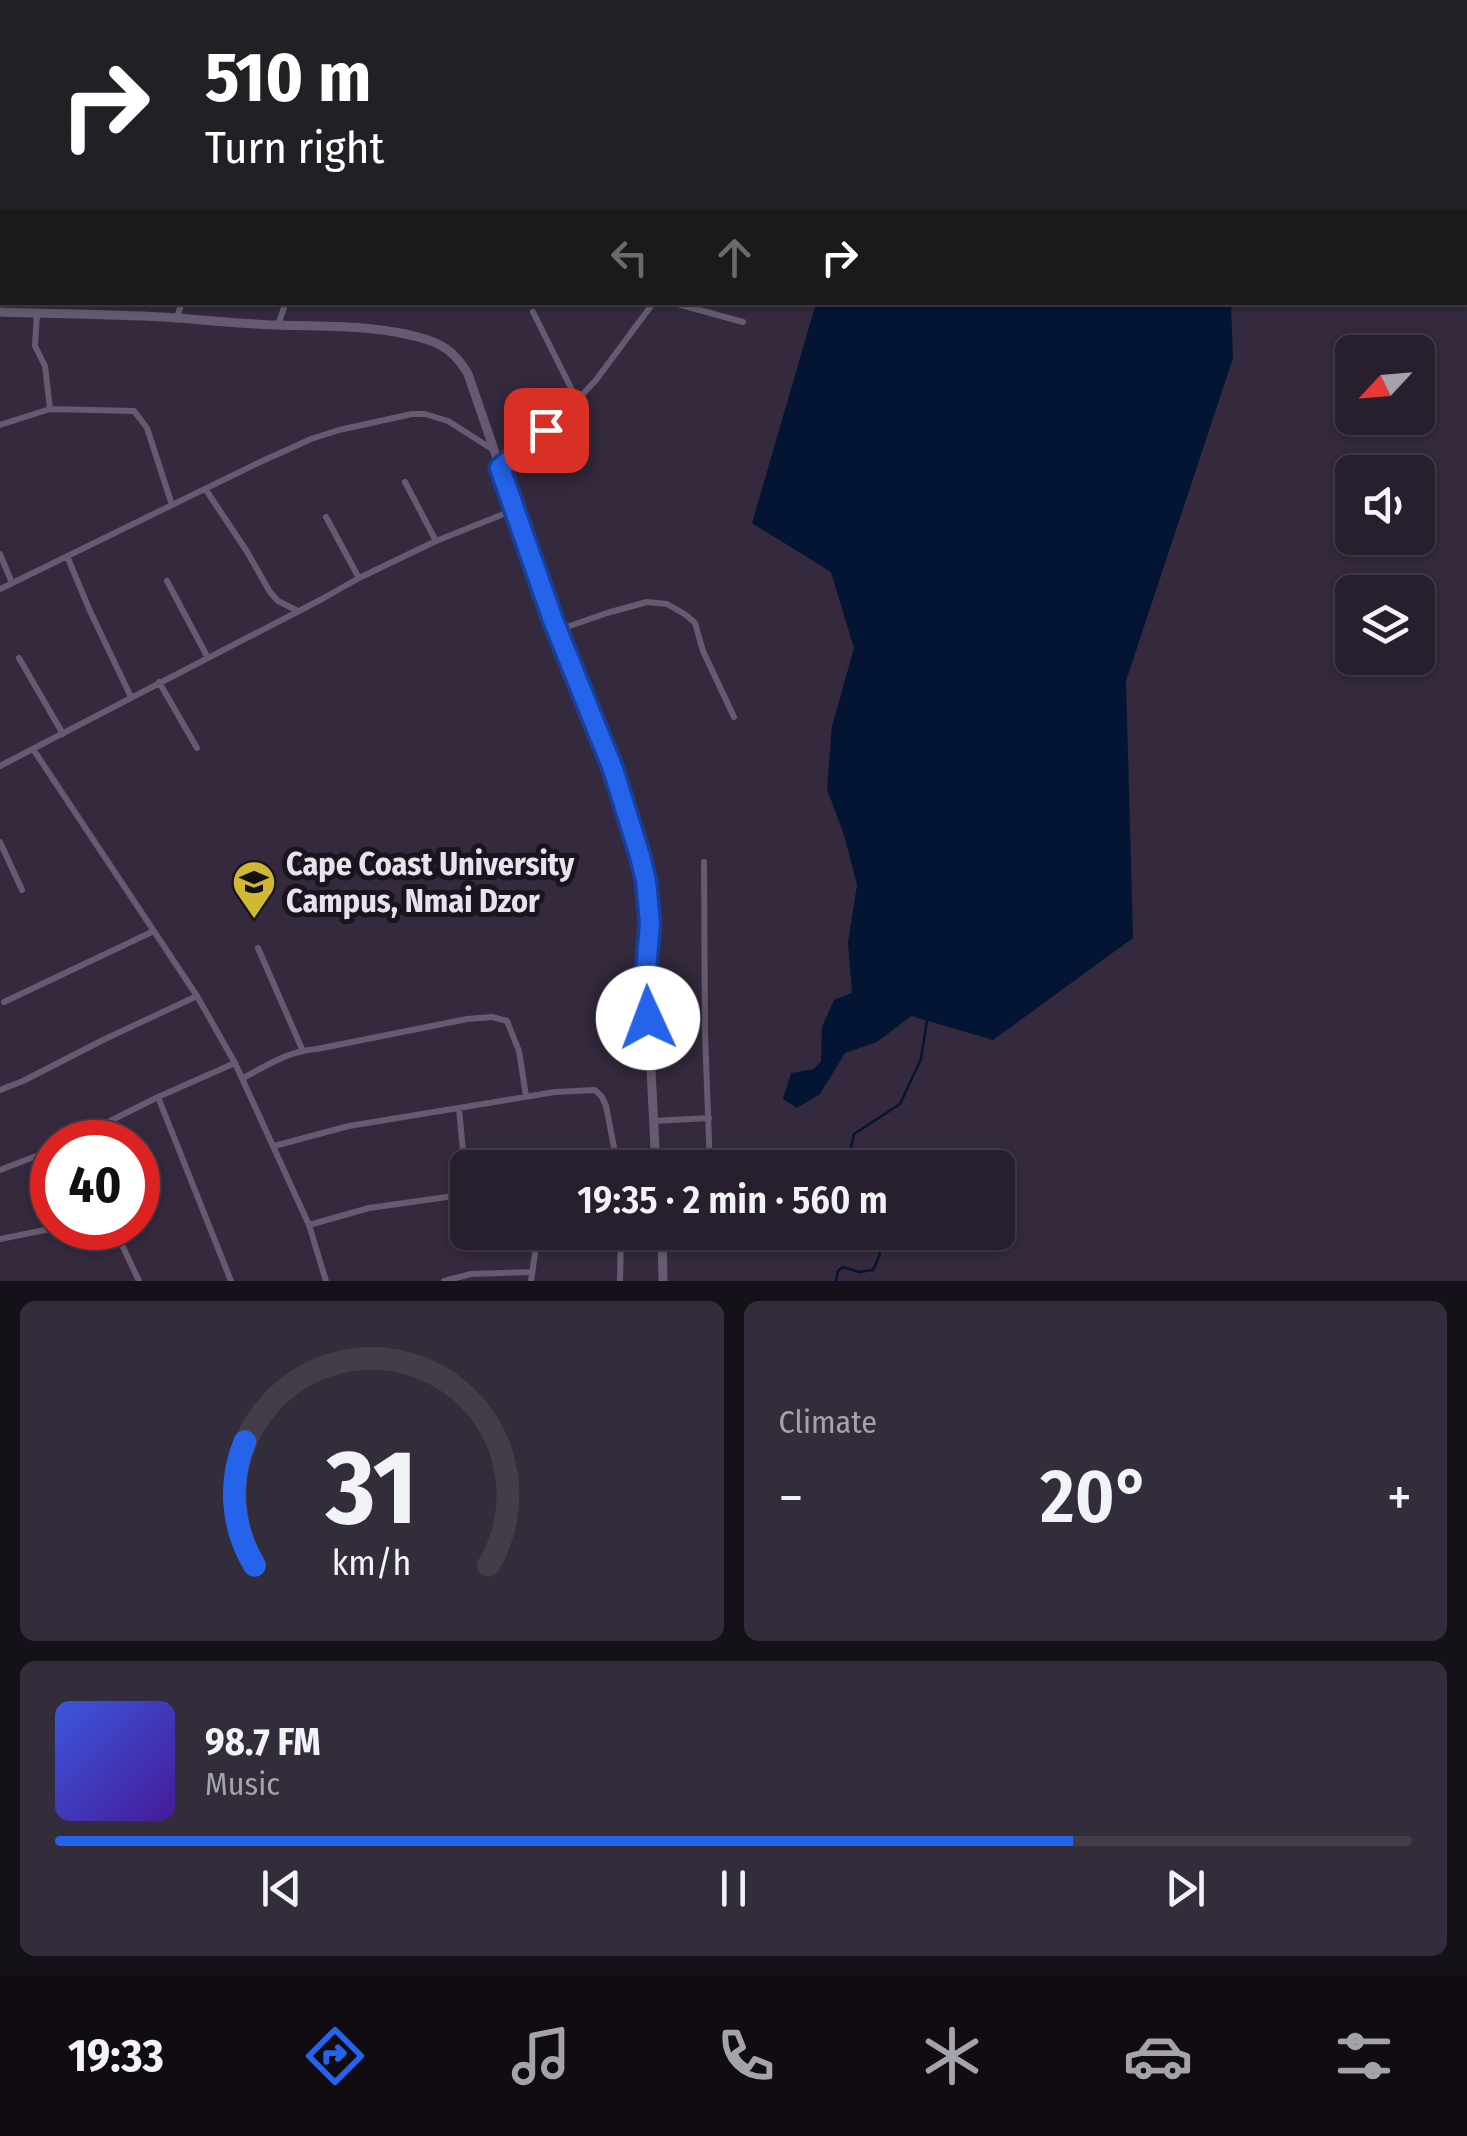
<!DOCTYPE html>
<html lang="en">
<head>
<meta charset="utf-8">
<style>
	:root { --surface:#271f2e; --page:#332c3a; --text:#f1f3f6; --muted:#a4a2aa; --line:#433d4a; --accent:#2563eb }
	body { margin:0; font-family:"Fira Sans Condensed",sans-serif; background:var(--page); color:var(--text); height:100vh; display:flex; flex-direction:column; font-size:38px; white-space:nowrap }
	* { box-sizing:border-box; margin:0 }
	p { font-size:32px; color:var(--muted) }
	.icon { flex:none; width:55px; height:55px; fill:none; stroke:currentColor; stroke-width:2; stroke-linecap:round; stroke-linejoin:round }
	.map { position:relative; height:1281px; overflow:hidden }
	.side { display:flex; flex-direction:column; gap:20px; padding:20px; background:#151119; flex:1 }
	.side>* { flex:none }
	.hud { position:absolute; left:0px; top:0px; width:1468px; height:305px; box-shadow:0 2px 8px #0004,0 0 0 2px var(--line); background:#202124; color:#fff; overflow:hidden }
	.needle { width:65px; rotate:244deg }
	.controls { position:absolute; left:1335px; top:335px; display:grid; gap:20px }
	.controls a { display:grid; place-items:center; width:100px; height:100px; border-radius:15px; background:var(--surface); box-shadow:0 2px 8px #0004,0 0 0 2px var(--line); font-size:50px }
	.speed { position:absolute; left:30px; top:1120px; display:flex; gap:20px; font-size:50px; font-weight:700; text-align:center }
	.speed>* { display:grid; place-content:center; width:130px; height:130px; border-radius:50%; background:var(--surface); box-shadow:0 2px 8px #0004,0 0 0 2px var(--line); line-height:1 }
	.speed .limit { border:15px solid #d22; background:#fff; color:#111 }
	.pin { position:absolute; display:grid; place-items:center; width:85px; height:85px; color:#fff; margin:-42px; border-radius:20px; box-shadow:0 5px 15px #0006 }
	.me { position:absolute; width:110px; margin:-55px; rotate:358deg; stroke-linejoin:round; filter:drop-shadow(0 0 8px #0008) }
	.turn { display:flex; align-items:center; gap:35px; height:210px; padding:0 40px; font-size:45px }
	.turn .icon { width:130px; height:130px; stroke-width:2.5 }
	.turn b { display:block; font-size:70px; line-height:85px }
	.lanes { display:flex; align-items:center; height:95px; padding:0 40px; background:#0003; justify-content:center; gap:50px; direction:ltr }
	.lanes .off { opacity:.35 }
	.big { font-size:75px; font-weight:600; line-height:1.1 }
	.side .card { flex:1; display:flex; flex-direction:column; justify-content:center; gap:15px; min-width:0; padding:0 35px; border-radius:15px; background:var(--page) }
	.side .dial { align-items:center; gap:0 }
	.dial svg { height:260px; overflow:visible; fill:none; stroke:var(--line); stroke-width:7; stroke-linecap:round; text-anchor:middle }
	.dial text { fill:var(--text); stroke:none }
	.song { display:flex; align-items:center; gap:30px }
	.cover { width:120px; height:120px; border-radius:15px; background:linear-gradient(135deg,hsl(230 70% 55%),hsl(260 70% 35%)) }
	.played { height:10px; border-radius:5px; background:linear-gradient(90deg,var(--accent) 75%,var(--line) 75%) }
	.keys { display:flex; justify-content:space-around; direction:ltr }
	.heat { display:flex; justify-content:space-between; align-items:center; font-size:55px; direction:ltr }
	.side .tiles { flex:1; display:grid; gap:20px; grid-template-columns:1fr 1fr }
	.card:last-child { grid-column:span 2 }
	.trip { position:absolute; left:450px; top:1150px; width:565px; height:100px; border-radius:15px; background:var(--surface); box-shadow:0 2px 8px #0004,0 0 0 2px var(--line); font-weight:600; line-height:100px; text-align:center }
	.dock { display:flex; height:160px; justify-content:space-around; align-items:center; background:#100c12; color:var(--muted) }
	.dock .icon { width:70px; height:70px }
	.dock .selected { color:var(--accent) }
	.dock b { font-size:45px; color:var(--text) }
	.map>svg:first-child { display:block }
</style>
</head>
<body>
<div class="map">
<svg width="1467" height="1281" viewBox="0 0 1467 1281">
	<rect width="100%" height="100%" fill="#34293d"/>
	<path fill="#031532" d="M811,0H1253L1251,2H813Z
		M816,303H1231L1233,358L1126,681L1133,938L993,1040L911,1016L877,1042L845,1053L820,1094L797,1108L783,1099L791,1073L814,1069L821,1061L822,1027L834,1000L852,993L848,942L857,885L844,835L827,789L832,726L854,648L831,572L752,523Z"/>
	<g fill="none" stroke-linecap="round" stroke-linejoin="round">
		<path stroke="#031532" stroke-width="2.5" d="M810,0L811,2
			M850,1168L848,1162L854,1134L900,1104L921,1059L927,1020
			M836,1281L838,1271L843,1267L859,1272L873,1270L880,1254L870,1232"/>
		<path stroke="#665a71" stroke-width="6" d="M590,0L598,2
			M21,2L22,0
			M109,2L110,0
			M270,2L271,0
			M394,2L395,0
			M486,2L487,0
			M575,2L576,0
			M680,2V0
			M0,73L2,65
			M670,302L743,322
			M533,312L577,400
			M177,317L182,302
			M278,325L286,302
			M50,409L134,411L147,428L172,505
			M0,425L50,409L45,366L35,346L37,313
			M501,467L566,412L596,380L654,302
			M405,482L436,541
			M206,490L246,550L270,592L278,601L296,610
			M326,517L359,578
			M0,554L12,583
			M67,556L90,611L131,697
			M167,581L208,658
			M0,589L258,463L311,439L339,430L412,414H425L448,421L492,449
			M558,630L607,613L647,602L667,604L686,615L695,623L703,651L734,717
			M19,658L63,734
			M159,682L197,748
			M33,749L197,996L235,1063L309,1225L326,1281
			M0,766L322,599L359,578L436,541L514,510
			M0,842L22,890
			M704,862L705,1033L710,1168
			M258,948L302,1049
			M4,1002L154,931
			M243,1078C268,1065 288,1051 317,1049L467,1019L492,1017L507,1021L519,1051L526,1096
			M0,1090L23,1081L105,1039L197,996
			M158,1097L231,1281
			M459,1108L467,1194
			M653,1121L709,1118
			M68,1142L158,1097L235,1063
			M274,1146L349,1126L555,1092L595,1090L602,1097L606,1106L618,1168
			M0,1170L52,1150
			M309,1225L369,1208L468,1194
			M114,1228L139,1281
			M713,1232L714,1236
			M0,1239L55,1228
			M444,1281L471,1274L531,1272
			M531,1281L538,1232
			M620,1281L621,1232"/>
		<path stroke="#665a71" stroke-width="9" d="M0,312C54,314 107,314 161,317C199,319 238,324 276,325C326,327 379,324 428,340C447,346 458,357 468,374L553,621L613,769L640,856L646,881L650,929L646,971L656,1168
			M662,1232L663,1281"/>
	</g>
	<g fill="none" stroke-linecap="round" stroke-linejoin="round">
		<g stroke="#184099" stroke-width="25">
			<path id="route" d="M546,430L500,468L553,620L613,769L640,856L646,881L650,923L646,971L648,1018"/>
		</g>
		<use href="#route" stroke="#2563eb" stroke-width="18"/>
	</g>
	<defs>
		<g id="school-pin" transform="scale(2.25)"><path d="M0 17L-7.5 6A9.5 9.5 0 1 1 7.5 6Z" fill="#d1b736" stroke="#19141d"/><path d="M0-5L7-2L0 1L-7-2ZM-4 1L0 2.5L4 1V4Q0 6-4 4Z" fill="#111"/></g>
	</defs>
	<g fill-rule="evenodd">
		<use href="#school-pin" x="254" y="882"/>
	</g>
	<g text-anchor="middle" stroke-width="10" stroke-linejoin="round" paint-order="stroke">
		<g font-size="32" font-weight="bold" fill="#e8e2ef" stroke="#19141d" text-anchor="start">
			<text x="286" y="875">Cape Coast University<tspan x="286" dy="37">Campus, Nmai Dzor</tspan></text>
		</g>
	</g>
</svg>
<div class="controls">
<a><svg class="needle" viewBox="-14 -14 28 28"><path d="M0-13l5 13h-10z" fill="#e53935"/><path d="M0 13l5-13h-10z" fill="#a4a2aa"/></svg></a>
<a><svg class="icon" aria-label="sound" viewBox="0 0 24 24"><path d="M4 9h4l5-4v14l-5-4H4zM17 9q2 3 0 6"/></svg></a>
<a><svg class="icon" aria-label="layers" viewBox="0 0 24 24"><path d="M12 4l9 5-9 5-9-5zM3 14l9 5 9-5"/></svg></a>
</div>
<div class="speed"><div class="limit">40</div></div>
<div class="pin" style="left:546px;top:430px;background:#d93025"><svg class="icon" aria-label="arrive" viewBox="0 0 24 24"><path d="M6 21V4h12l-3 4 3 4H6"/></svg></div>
<svg class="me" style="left:648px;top:1018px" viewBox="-20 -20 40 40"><circle r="19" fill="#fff"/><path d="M0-13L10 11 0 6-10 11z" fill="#2563eb"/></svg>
<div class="trip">19:35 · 2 min · 560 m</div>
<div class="hud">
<div class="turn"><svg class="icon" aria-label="right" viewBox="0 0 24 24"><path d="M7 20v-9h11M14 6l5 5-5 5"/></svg><div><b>510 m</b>Turn right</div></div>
<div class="lanes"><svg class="icon off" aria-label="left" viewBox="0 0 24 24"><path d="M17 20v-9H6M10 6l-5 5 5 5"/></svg><svg class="icon off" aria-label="ahead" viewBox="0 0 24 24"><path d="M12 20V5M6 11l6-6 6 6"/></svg><svg class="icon" aria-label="right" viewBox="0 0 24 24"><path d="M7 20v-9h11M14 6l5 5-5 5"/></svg></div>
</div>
</div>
<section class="side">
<div class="tiles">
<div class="card dial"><svg viewBox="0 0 100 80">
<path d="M14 69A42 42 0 1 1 86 69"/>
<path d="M14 69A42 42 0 0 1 11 31" stroke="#2563eb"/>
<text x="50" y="56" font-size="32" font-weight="700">31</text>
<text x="50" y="72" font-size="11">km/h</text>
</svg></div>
<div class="card"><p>Climate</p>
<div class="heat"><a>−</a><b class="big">20°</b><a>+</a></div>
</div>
<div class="card">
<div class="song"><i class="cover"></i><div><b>98.7 FM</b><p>Music</p></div></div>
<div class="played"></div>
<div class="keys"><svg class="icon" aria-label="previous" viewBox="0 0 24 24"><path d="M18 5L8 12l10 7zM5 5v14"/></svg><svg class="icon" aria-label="pause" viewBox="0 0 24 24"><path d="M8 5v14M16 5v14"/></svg><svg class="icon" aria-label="next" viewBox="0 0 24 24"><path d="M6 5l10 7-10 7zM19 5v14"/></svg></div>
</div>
</div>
</section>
<nav class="dock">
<b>19:33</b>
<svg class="icon selected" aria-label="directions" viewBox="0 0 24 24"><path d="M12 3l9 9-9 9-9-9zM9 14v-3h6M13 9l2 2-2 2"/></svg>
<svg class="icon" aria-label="music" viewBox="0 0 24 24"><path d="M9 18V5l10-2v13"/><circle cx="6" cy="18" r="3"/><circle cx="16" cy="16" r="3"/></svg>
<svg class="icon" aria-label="phone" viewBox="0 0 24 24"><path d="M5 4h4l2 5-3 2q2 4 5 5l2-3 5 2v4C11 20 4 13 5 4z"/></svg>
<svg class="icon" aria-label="climate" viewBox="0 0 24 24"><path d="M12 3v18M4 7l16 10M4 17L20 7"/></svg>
<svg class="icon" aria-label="car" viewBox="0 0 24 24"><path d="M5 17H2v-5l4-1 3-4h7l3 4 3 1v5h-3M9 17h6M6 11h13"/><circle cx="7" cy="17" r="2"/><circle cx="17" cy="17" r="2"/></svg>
<svg class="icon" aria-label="filters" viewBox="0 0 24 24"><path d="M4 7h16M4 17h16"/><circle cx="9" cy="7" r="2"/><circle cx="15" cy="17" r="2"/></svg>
</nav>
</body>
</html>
